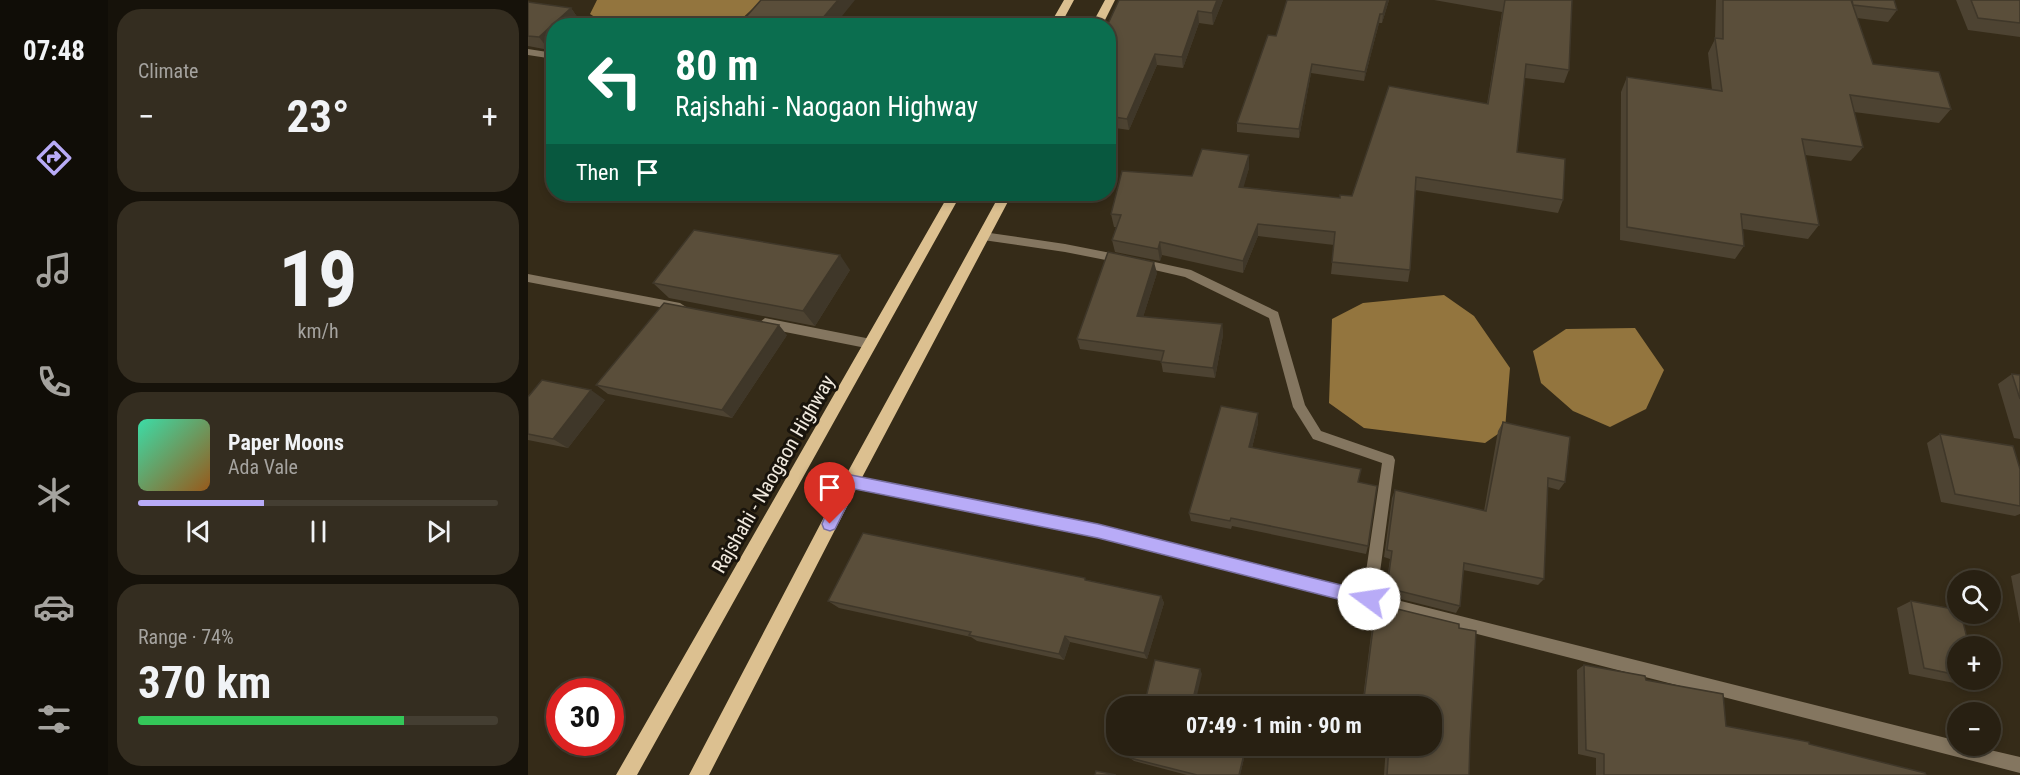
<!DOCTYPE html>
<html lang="en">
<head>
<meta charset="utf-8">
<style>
	:root { --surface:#282012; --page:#342d20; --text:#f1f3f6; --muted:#a5a39f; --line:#443e32; --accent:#b8abf7 }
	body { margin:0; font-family:"Roboto Condensed",sans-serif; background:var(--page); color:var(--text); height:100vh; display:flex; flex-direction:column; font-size:22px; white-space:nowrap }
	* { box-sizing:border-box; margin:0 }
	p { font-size:20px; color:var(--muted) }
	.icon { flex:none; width:33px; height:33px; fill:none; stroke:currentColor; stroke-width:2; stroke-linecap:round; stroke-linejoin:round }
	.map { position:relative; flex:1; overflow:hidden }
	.sheet { display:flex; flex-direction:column; gap:9px; padding:9px; background:#16120a; width:420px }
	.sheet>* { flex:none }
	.banner { position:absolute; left:18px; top:18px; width:570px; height:183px; border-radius:24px; box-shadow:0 3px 9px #0003,0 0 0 2px var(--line); background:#0b6e4f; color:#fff; overflow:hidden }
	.tools { position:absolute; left:1419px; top:570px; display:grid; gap:12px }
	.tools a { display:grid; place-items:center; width:54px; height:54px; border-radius:50%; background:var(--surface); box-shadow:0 3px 9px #0003,0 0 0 2px var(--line); font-size:30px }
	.speed { position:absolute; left:18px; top:678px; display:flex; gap:12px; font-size:30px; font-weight:700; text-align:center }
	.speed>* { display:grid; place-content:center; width:78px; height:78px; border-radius:50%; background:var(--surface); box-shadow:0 3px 9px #0003,0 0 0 2px var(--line); line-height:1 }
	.speed .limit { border:9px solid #d22; background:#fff; color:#111 }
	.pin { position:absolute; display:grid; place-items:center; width:51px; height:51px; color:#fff; margin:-62px -26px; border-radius:50% 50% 50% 0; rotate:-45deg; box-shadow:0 0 6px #0007 }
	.pin .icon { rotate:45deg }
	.me { position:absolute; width:66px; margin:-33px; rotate:284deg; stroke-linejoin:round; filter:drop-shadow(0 0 4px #0008) }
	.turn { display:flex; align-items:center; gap:21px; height:126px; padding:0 30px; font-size:27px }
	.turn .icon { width:78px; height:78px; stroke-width:2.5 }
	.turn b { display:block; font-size:42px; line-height:51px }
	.then { display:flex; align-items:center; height:57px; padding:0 30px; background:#0003; gap:12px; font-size:22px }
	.big { font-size:45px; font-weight:700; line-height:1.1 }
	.sheet .card { flex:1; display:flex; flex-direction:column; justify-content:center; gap:9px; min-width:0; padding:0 21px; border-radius:24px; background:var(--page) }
	.sheet .dial { align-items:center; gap:0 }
	.dial b { font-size:78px; line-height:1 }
	.song { display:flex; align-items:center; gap:18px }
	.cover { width:72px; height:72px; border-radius:9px; background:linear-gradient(135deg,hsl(160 70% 55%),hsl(30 70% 35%)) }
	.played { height:6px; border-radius:3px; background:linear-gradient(90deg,var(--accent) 35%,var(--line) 35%) }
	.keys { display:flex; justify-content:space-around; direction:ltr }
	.heat { display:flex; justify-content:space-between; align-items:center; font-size:33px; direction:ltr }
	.charge { height:9px; border-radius:4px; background:linear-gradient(90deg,#34c759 74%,var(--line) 0) }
	.trip { position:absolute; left:578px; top:696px; width:336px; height:60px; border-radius:24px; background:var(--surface); box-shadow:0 3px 9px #0003,0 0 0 2px var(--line); font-weight:700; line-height:60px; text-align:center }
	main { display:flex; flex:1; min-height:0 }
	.tab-bar { display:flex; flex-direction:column; width:108px; justify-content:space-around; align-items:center; background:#100d07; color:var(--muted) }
	.tab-bar .icon { width:42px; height:42px }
	.tab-bar .current { color:var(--accent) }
	.tab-bar b { font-size:27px; color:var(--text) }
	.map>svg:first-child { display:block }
</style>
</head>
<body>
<main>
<nav class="tab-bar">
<b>07:48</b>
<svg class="icon current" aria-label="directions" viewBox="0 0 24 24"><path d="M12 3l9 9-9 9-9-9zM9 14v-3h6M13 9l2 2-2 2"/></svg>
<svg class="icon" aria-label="music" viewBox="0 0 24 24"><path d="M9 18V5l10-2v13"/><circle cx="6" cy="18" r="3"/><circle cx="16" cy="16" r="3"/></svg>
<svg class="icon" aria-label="phone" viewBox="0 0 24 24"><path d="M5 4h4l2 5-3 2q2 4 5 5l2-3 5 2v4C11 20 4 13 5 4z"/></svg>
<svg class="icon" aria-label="climate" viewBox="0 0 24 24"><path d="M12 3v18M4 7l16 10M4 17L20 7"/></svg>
<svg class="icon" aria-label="car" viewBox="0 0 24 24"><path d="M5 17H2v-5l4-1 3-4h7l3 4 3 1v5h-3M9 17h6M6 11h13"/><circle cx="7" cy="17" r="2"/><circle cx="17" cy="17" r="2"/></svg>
<svg class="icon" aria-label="filters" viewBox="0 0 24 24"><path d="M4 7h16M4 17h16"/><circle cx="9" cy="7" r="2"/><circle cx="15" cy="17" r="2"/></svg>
</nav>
<section class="sheet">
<div class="card"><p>Climate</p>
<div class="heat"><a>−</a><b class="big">23°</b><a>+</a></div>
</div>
<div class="card dial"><b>19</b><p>km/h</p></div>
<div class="card">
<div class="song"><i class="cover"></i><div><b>Paper Moons</b><p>Ada Vale</p></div></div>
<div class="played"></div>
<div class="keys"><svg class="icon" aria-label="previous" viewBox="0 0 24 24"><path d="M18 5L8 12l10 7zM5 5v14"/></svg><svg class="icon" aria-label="pause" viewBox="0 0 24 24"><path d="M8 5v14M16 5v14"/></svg><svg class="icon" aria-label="next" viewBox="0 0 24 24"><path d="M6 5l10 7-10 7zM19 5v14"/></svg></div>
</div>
<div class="card"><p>Range · 74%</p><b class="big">370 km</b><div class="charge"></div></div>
</section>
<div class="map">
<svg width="1492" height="775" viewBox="0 0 1492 775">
	<rect width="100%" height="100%" fill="#352b18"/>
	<path fill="#93753e" d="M69,0H234L207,25C169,25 93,34 62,14Z
		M916,295L946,316L982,368L977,429L957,443L836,428L801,403L804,319L835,303Z
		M1107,328L1136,370L1118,409L1082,427L1045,411L1013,383L1005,351L1038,329Z"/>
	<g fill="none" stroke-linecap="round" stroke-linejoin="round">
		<path fill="#847660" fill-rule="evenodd" d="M0,49L26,53V59L0,55Z
			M455,232L537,244L593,255L598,259L593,263L537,252L455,240L450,236Z
			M613,259L663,270L750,312L777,405L793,431L865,456L867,460L849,595L1430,741V746H1445L1492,757V773L570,537L318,486L317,482L318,478L323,476L570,525L835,592L854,463L785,439L765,407L741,318L657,277L609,266L608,263Z
			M0,274L152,303L158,307L152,311L0,282Z
			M237,318L343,339L347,341L349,344L347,347L343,349L237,328L231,323Z"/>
		<path fill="#dcc090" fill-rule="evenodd" d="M536,0H546L532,26H521Z
			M577,0H587L574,26H563Z
			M421,194H433L109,775H88Z
			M472,194H484L329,487L181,775H161L317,477Z"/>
	</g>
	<path fill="#4d4332" d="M695,0L685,25L671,23L655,68L629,65L601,130L580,127V26Z
		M861,0L854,23H851L836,81L783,73L771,138L709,132V123L748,36Z
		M906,0H1044L1041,70L1036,83L997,78L989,152L1035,200L1030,213L887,190L882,270L880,282L803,274L806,245L730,236L715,273L634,255L632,261L587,252L584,240L588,227H586L583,214L664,176L721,168L715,187L812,198L824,196L959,104L974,12Z
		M1188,0H1366L1369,10L1360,22L1329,18L1345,64L1423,109L1411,123L1326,112L1335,147L1323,161L1277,155L1291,225L1280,239L1215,229L1216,246L1207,259L1092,240L1093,92L1099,77L1184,90L1180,53L1187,39Z
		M1428,0H1492V37L1440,30Z
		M0,2L43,8L52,21L47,26H26L21,50L0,46Z
		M322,270L287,326L141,298L125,283Z
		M629,273L615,317L694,324L695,335L687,378L635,372L633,361L552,349L549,339Z
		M259,335L204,418L80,394L68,385Z
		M1484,374L1492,375V439L1486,438L1470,384Z
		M0,397L77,400L40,448L0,440Z
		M975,422L1037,482L1031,490L1020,487L1016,579L1010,585L935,570L932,606L928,613L857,595L862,559L856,557L864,498L867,490L956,511L970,431Z
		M730,423L724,448L830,482L840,546L838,554L704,526L703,529L663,521L661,513Z
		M1412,434L1492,469V514L1487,516L1413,502L1399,443Z
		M1492,573V624L1483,576Z
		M559,580L633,596L636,603L619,659L542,642L536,660L449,641L443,637L311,608L300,601Z
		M1383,601L1430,646V680H1447L1431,684L1381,674L1369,608Z
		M857,606L931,628L942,739L941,775H856L858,746H903V706H834L845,619L847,613L854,614Z
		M1056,665L1118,680L1198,726L1281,744L1398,775H1068V758L1050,754L1049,670Z
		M719,746L712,775H659L606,761L602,758Z"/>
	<path fill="#3f3729" d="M310,0H327L306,26H288Z
		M689,0H695L685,25L684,13Z
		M859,0H861L854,23L855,14Z
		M43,8L52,21L47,26H26V46L21,50L11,37Z
		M670,11L671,23L655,68L654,57Z
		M852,14L851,23L836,81L837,72Z
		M627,54L629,65L601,130L599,119Z
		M784,64L783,73L771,138V129Z
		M721,155V168L712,200L711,187Z
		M730,224V236L715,273V261Z
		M632,242L634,255L632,261L630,249Z
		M312,255L322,270L287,326L275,311Z
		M626,262L629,273L612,327L609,316Z
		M694,324L695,335L687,378L685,368Z
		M251,325L259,335L204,418L194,410Z
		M63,390L77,400L40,448L25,439Z
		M730,413V423L722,456L721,447Z
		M633,596L636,603L619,659L616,653Z
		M537,636L542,642L536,660L531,654Z
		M672,669L674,674L667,704L665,699Z
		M718,746H719L712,775H711Z"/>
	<path fill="#5a4e3a" stroke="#3f3729" stroke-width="1.5" d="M233,0H310L288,26H210Z
		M591,0H689L684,13L670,11L654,57L627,54L599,119L580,116V26H579Z
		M759,0H859L855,14H852L837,72L784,64L771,129L709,123L740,35L748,36Z
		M977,0H1044L1041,70L998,64L989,152L1037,159L1035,200L888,177L882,270L804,262L807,232L730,224L715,261L632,242L630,249L584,240L593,215L583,214L594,171L664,176L674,149L721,155L711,187L812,198V195L824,196L861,86L960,104Z
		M1195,0H1323L1345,64L1411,72L1423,109L1322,95L1335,147L1274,139L1291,225L1213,214L1216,246L1099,227V77L1194,91L1187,38L1195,39Z
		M1324,0H1366L1369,10L1325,5Z
		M1443,0H1492V23L1450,18Z
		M0,2L43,8L11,37L0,36Z
		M123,22L151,26H119Z
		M166,230L312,255L275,311L125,283Z
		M580,252L626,262L609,316L694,324L685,368L633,362L636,351L549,339Z
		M136,303L251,325L194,410L68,385Z
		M1484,374L1492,375V399Z
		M14,380L63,390L25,439L0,434V397Z
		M693,406L730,413L721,447L833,469L830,482L849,486L840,546L703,518L702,521L661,513Z
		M975,422L1042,437L1037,482L1020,478L1016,579L936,563L932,606L859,588L864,551L859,550L867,490L958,511Z
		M1412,434L1485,446L1492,469V506L1427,494Z
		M335,533L557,578V580L633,596L616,653L537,636L531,654L441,635L443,632L300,601Z
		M1383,601L1430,610V614H1433L1441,646H1430V675L1396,668Z
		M857,606L931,624V628L948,631L942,739L941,775H859L861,746H903V706H835L847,613L856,614Z
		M627,660L672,669L665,699L694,706H616Z
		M1056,665L1117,676L1118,680L1195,694L1198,726L1281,742V744L1397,773L1398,775H1076V754L1058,750Z
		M605,746H718L711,775H669L602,758Z
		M568,771L588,775H567Z"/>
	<path fill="#b8abf7" stroke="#786fa1" stroke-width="1.5" d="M323,475L570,524L841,592L847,594L849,599L847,605L841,607L570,538L327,489L307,529L302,531L296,529L294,524L296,519L318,477Z"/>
	<g text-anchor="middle" stroke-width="6" stroke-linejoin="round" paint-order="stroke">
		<g font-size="20" fill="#f0e9de" stroke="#19140c">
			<text transform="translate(245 474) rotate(-60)" y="7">Rajshahi - Naogaon Highway</text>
		</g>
	</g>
</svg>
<div class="tools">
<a><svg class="icon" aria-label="search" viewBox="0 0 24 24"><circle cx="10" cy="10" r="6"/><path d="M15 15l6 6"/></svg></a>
<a>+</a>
<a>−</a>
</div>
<div class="speed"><div class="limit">30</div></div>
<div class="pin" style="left:302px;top:524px;background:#d93025"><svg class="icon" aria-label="arrive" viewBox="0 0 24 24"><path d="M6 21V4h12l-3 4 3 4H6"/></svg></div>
<svg class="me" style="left:841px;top:599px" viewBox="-20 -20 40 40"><circle r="19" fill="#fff"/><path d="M0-13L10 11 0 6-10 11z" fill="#b8abf7"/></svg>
<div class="trip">07:49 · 1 min · 90 m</div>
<div class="banner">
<div class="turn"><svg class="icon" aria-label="left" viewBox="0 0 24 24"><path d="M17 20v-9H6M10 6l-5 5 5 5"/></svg><div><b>80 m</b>Rajshahi - Naogaon Highway</div></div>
<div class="then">Then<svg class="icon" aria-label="arrive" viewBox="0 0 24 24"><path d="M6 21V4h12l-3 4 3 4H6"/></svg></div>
</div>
</div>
</main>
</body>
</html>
